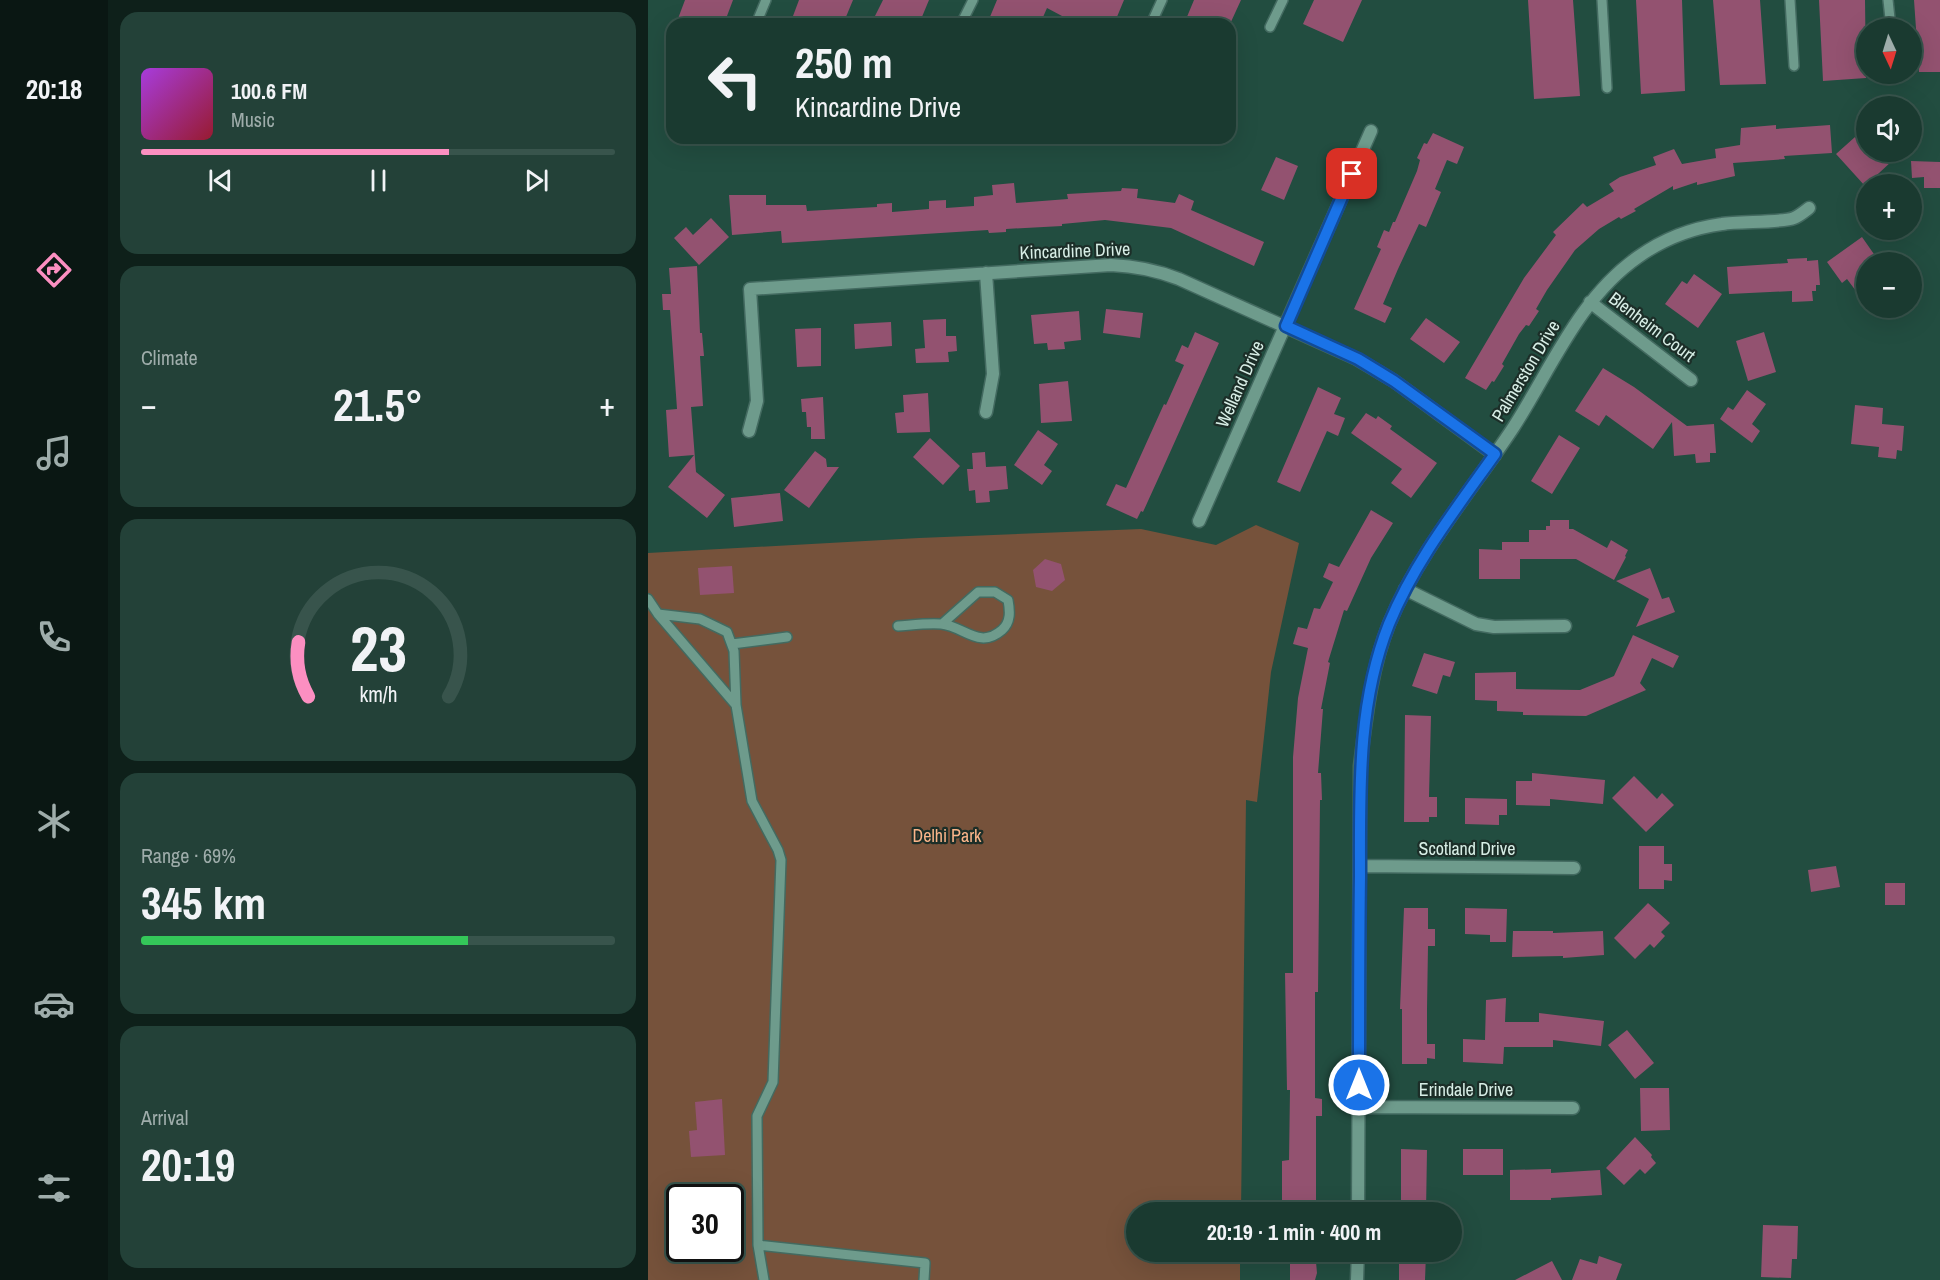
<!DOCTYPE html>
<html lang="en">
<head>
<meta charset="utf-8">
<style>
	:root { --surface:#1a3a30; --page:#234138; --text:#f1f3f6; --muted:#9fadab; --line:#38544c; --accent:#fc8fc1 }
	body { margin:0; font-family:"Archivo Narrow",sans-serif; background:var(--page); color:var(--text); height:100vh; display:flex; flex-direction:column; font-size:22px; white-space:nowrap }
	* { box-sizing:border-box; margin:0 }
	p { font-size:20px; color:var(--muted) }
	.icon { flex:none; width:33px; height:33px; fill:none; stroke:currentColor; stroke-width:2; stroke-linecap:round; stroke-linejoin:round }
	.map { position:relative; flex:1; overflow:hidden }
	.sheet { display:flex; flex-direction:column; gap:12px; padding:12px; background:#0e201a; width:540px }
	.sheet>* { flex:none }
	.guide { position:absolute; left:18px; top:18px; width:570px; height:126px; border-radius:18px; box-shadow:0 6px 24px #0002,0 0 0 2px var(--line); background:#1a3a30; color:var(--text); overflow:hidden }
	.needle { width:39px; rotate:176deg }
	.buttons { position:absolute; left:1208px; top:18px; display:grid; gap:12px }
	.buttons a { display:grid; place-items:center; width:66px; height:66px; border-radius:50%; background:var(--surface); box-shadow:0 6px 24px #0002,0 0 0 2px var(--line); font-size:30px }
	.speed { position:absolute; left:18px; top:1184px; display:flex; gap:12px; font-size:30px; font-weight:700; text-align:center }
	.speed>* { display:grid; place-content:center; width:78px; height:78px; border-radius:50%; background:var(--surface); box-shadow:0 6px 24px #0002,0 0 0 2px var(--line); line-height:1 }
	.speed .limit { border:3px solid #111; border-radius:9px; background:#fff; color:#111 }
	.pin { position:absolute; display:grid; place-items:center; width:51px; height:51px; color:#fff; margin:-26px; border-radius:12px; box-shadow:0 3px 9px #0006 }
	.me { position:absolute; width:66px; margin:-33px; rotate:0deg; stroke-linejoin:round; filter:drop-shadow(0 0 4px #0008) }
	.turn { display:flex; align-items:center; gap:21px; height:126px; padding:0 30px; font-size:27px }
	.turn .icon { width:78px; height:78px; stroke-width:2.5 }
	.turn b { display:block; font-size:42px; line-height:51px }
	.big { font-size:45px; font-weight:800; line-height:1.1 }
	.sheet .card { flex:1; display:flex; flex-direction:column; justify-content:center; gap:9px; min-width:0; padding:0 21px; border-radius:18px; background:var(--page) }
	.sheet .dial { align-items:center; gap:0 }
	.dial svg { height:156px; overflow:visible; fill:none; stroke:var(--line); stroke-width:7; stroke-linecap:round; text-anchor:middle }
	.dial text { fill:var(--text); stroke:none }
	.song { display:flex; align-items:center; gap:18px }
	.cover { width:72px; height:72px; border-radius:9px; background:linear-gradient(135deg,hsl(280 70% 55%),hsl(350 70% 35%)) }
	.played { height:6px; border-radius:3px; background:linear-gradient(90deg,var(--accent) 65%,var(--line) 65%) }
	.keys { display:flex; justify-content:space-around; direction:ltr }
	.heat { display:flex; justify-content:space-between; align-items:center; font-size:33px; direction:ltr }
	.charge { height:9px; border-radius:4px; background:linear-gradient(90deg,#34c759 69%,var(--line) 0) }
	.trip { position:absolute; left:478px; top:1202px; width:336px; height:60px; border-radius:30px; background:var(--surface); box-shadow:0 6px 24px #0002,0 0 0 2px var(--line); font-weight:800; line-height:60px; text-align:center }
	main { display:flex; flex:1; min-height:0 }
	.tabs { display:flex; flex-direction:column; width:108px; justify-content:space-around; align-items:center; background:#0a1713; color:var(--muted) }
	.tabs .icon { width:42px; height:42px }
	.tabs .current { color:var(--accent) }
	.tabs b { font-size:27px; color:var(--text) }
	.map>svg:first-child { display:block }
</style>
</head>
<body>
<main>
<nav class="tabs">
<b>20:18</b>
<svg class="icon current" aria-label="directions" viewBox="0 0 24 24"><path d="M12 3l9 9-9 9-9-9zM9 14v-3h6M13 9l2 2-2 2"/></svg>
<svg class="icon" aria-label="music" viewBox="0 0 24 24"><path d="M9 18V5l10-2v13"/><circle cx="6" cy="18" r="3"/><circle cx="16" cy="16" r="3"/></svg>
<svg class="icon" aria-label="phone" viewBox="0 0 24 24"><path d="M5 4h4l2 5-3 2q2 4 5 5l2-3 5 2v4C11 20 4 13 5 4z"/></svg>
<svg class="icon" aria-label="climate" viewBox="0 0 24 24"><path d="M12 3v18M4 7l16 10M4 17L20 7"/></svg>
<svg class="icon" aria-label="car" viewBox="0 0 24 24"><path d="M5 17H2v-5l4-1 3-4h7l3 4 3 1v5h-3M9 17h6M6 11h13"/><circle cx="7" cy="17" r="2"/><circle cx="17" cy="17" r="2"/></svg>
<svg class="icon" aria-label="filters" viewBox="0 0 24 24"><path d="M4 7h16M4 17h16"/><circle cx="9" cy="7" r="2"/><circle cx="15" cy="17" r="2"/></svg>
</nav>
<section class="sheet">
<div class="card">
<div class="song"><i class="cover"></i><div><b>100.6 FM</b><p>Music</p></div></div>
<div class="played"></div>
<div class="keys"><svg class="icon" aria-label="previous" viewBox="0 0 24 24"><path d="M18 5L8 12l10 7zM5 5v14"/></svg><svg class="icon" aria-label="pause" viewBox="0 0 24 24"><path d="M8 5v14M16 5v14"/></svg><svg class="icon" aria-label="next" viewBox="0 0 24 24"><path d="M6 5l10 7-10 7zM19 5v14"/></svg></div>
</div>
<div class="card"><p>Climate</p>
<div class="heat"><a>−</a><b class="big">21.5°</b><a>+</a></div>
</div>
<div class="card dial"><svg viewBox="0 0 100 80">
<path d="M14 69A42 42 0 1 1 86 69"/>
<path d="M14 69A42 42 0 0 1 9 41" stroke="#fc8fc1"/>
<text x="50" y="56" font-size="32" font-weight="700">23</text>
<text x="50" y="72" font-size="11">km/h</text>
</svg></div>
<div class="card"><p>Range · 69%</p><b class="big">345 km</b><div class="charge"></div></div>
<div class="card"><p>Arrival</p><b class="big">20:19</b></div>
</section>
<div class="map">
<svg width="1292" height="1280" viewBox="0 0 1292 1280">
	<rect width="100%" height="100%" fill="#224d40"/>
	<path fill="#76523b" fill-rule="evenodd" d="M608,525L651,543L623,672L609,802L598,800L593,1212H489V1251H592V1280H0V553L271,538L493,529L568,545ZM32,1197H82V1248H32Z"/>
	<path fill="#935270" d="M37,0H85L76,24H28Z
		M151,0H205L195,24H142Z
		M235,0H281L271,24H223Z
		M349,0H476L466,24H429L399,8L392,24H339Z
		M546,0H593L582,24H536Z
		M666,0H714L695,42L655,24Z
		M880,0H925L932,96L886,99Z
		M988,0H1034L1037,91L993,94Z
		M1065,0H1112L1118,84L1072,85Z
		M1171,0H1217L1218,78L1175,81Z
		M1266,0H1292V72H1271Z
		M1128,125V129L1182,125L1184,153L1136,156L1137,159L1085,163L1087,176L1049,185V182L1025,190V186L986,209L988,211L973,219L971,217L951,229L927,250L899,290L888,309L891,311L881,326L878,325L871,334L854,364L856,366L846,382L844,381L838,390L817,378L876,278L908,235L905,232L935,203L939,207L966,191L961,184L972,177L1008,165L1005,157L1026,149L1034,164L1068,158L1067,149L1092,145L1093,128Z
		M785,133L816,147L809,164L799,160L787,189L793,192L778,227L771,224L750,269L735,304L744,308L737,323L706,309L733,249L729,247L736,230L741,232L745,222H747L769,171L772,160L769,158L776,143L779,144Z
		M1207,137L1218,149V152H1235L1244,161L1217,186L1188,154Z
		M628,157L650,166L636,200L613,190Z
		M1263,161L1292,162V188H1276V177L1264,178Z
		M366,183L368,203L420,199L419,194L473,191L474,188L490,189L489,198L527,203L531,194L546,201L543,210L616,242L606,266L523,228L457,220L414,224V226L358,229V232L341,233L340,230L134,243L133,231L84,235L81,195H118V205H158L159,211L229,207V204L244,203V212L281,209V201L298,200V208L326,206V197L345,195L344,185Z
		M63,218L81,237L51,265L26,238L38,227L45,235Z
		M1214,237L1228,257L1210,270L1218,284L1208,291L1199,279L1194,283L1179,262Z
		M1159,258V261L1170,260L1172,285H1168V291H1164L1165,301L1144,302V291L1081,294L1079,267L1140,263L1139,259Z
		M49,266L52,333H54L56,356H52L55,406L43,407L48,472L77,495L59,518L20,487L46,455L21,457L18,410L29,409L22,310H15L14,294H23L21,268Z
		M1046,274L1074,294L1050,328L1017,304L1034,281L1039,284Z
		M458,309L495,313L492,338L455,333Z
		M431,311L433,340L416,342L417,349L400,350L399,343L386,344L383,315Z
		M778,318L812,342L796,363L762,339Z
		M298,319V336H308L309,351L300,352L301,362L268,363L267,349L277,348L275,320Z
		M243,322L244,346L207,349L206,324Z
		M173,328V366L149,367L147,329Z
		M547,332L571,343L515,468L495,512L493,511L489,519L458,505L468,484L478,488L516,404L518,405L536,365L527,361L534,345L540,348Z
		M1116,332L1128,372L1100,381L1088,341Z
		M955,368L986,387L1039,426L1066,424L1068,453H1062V462L1048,463L1047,454L1026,456L1024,422L1005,449L958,415L951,426L927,411Z
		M420,381L424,421L393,423L391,384Z
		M670,387L693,398L686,414L697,418L690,436L679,431L652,492L629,482Z
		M1099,390L1118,404L1104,424L1112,431L1104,443L1072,419L1080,407L1085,410Z
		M280,393L282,432L249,433L247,413L256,412L255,395Z
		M175,397L177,439H163V427H159L158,412H154L153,399Z
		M1207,405L1235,408L1234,424L1256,426L1254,451L1249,450L1248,459L1230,457L1231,447L1203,444Z
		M718,413L728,419L730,416L744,426L742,429L789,463L763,498L743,483L754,469L703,433Z
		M390,430L410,444L396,465L404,471L394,485L366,465Z
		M911,435L932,448L904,494L883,481Z
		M282,438L312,466L295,485L265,457Z
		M167,451L178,459L179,467H191L161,508L136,490Z
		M337,452L338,467L358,466L360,489L341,491L342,502L328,503L327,490L321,491L319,469H325L324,453Z
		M132,493L135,521L86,527L83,498Z
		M723,510L745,523L723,558L699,611L696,610L680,662L682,663L673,709H675L670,773H673L674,800H672L670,992H667V1098L674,1099V1116H668V1212H634V1161L641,1160L642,1090H639L637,973H645V757L650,698L660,648L645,644L650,627L659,629L666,608L672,609L685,582L675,577L681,563L691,567Z
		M902,520H921V529H925L959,548L963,540L980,550L977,556L978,557L966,580L928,559H872V579H831V549L854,550V542H881V530H898V526H902Z
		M397,559L413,564L417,580L404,591L388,587L385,570Z
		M84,566L86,593L52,595L50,568Z
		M1002,568L1014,599L1021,597L1027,612L988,627L1001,599L968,581Z
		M985,635L1031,656L1025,668L1004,658L992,683L998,690L938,716L875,715V712L849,711V701L827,700V673L868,672V689L932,690L966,676Z
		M776,653L807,662L802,677L795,675L789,694L764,686Z
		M757,715L783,716L781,797H789V817H781V822H756Z
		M884,773L957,780L955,804L902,799V806L868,805V781H884Z
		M986,776L1009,799L1014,793L1026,805L998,832L964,798Z
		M817,798L859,799V815H851V825L817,824Z
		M991,846H1016V864H1024V881L1016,880V889H991Z
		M1188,866L1192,887L1163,892L1160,870Z
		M1237,883H1257V905H1237Z
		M1000,903L1022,923L1013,932L1017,936L1006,948L1002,944L987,959L966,938Z
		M756,908H780V929H787V946H780L779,1009V1044H787V1059L779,1058V1064H754V1009H752Z
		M817,908L859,909L858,942H842V935L817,934Z
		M865,931H905V933L955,931L956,955L915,958V956L864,957Z
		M858,998L857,1022H891V1013L956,1021L953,1046L905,1040V1047H856L855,1064L815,1062V1039L837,1040L838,1000Z
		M979,1030L1006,1063L987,1079L960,1045Z
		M992,1088H1021L1022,1130L993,1131Z
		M74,1099L77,1155L43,1157L41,1131L49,1130L47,1102Z
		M987,1137L1004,1155L1003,1157L1008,1163L997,1174L992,1169L976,1185L958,1168Z
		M753,1149L779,1150L778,1212H753Z
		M815,1149H855V1175H815Z
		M903,1169V1173L952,1170L954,1195L903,1198V1200H862V1170Z
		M1115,1225L1150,1226L1149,1259H1144L1143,1278L1113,1277Z
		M642,1251H667L669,1273L667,1280H642Z
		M751,1254H778L777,1280H751Z
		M951,1256L974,1264L968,1280H924L932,1259L949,1264Z
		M904,1261L914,1280H867Z"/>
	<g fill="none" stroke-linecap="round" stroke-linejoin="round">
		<g stroke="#436a60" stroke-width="12">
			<path id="service" d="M954,0L959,88
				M1142,0L1146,66
				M1240,0L1243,28
				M108,24L118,0
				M313,24L325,0
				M503,24L514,0
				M622,27L635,0
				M0,599L10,614L88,705L104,801L130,850L133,860L125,1082L109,1116L110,1245L116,1280
				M10,614L52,619L79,632L86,651L88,705
				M250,626C264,625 279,623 293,624C316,626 331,650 354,630C363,622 362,611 360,600L347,592H330L294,624
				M84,644L139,637
				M110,1245L277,1263L276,1280"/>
		</g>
		<g stroke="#436a60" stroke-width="15">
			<path id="minor" d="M942,302L1043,380
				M338,412L345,374L338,273
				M101,431L109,401L102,289L463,265C487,266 508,270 531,279L709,359L746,381L847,455
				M551,521L723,131
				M757,589L828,624L846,627L917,626
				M712,866L926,868
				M710,1107L925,1108
				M710,1212L712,766C718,718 723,669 741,624C771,551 822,493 865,428C903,369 931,298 990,257C1014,240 1044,228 1074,224C1091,221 1133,223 1146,218C1151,216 1157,211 1161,208
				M709,1280L710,1251"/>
		</g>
		<use href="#service" stroke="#6e9b8c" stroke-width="9"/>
		<use href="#minor" stroke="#6e9b8c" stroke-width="12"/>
	</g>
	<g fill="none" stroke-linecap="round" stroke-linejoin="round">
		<g stroke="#114b97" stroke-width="15">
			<path id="route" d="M704,174L638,326L710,359L746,381L847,454C808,509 767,561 741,624C709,704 712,791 712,876C711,946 711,1016 711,1085"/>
		</g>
		<use href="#route" stroke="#1a73e8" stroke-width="10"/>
	</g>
	<g text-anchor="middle" stroke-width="4.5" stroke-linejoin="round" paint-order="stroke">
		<g font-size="18" fill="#d8eee6" stroke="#1c2e28">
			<text transform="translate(427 251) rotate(-2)" y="6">Kincardine Drive</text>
			<text transform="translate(1004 327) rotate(37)" y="6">Blenheim Court</text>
			<text transform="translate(878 371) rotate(-59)" y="6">Palmerston Drive</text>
			<text transform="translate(592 384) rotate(-66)" y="6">Welland Drive</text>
			<text x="819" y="855">Scotland Drive</text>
			<text x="818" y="1096">Erindale Drive</text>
		</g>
		<g font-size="18" fill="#fbb58a" stroke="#1c2e28">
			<text x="299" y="842">Delhi Park</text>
		</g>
	</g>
</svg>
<div class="buttons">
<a><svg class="needle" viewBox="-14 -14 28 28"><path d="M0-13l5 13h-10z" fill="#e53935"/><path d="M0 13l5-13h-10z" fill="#9fadab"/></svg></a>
<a><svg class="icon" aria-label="sound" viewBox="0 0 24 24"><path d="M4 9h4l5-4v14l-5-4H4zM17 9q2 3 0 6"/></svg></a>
<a>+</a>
<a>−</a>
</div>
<div class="speed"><div class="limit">30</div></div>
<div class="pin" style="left:704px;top:174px;background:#d93025"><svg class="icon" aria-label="arrive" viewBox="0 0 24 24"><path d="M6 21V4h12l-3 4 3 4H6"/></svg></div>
<svg class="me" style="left:711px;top:1085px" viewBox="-20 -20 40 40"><circle r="17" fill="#1a73e8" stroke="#fff" stroke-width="3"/><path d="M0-11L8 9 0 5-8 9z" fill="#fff"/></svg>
<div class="trip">20:19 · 1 min · 400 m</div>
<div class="guide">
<div class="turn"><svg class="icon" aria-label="left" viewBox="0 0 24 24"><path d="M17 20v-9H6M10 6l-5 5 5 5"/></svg><div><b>250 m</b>Kincardine Drive</div></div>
</div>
</div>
</main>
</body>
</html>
